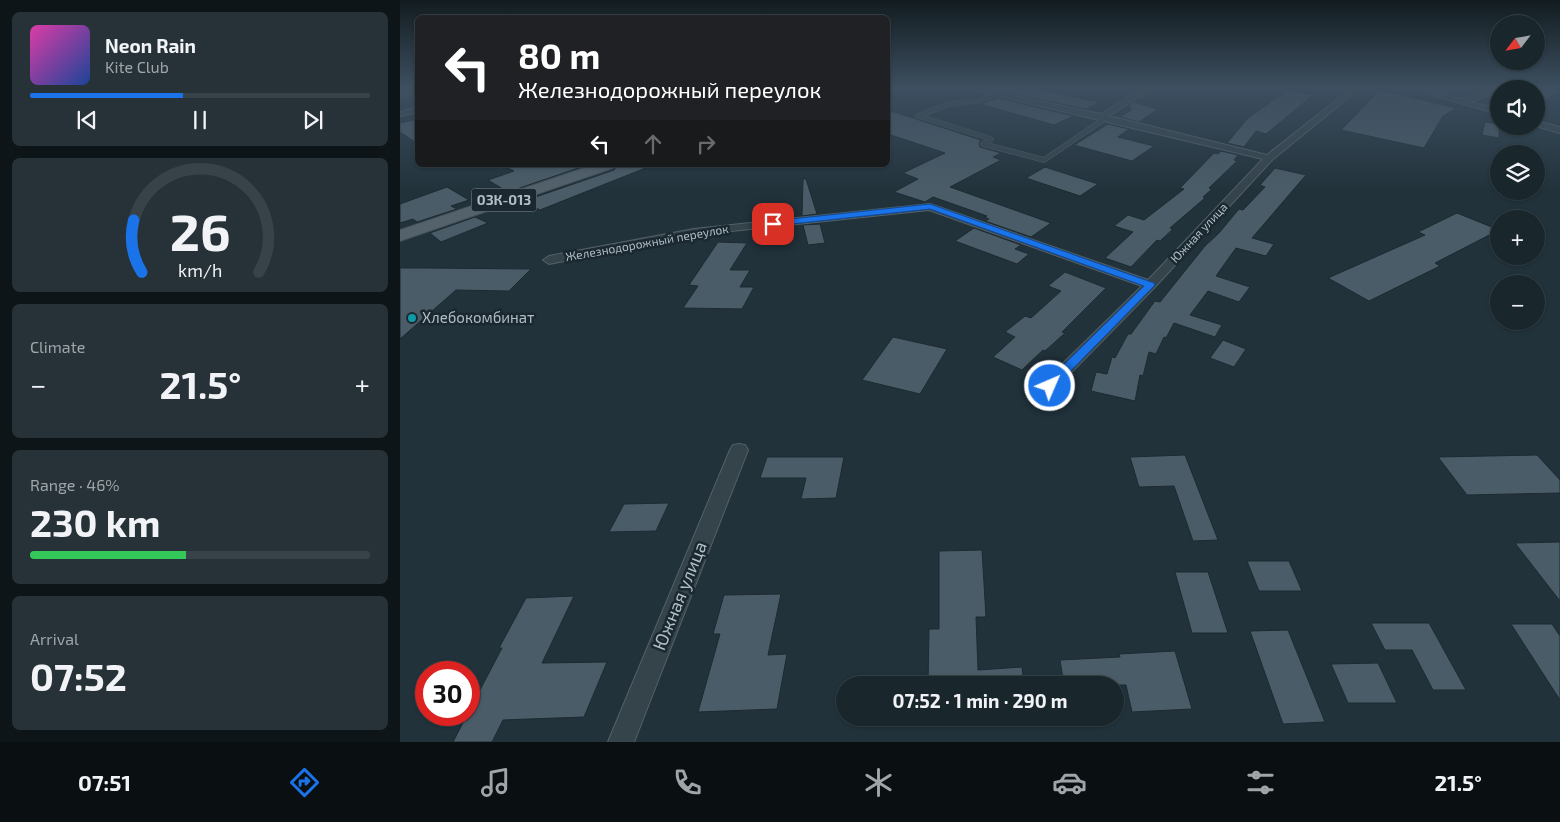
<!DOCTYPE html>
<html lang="en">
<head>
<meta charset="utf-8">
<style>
	:root { --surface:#19262c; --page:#263238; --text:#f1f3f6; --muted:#9fa5a9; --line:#374348; --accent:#1a73e8 }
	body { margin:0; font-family:"Exo 2",sans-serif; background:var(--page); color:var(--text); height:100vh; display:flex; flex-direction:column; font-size:19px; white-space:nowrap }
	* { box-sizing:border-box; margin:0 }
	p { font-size:16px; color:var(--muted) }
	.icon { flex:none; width:28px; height:28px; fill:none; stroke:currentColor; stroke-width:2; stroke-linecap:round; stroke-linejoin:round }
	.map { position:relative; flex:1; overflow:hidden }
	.details { display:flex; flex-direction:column; gap:12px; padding:12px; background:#0e1518; width:400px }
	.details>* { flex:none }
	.top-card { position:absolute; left:15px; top:15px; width:475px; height:152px; border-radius:8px; box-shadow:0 1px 4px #0004,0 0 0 1px var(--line); background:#202124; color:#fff; overflow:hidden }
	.needle { width:32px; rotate:239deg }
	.tools { position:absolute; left:1090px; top:15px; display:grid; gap:10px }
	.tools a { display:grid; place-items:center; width:55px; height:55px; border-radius:50%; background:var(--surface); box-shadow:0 1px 4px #0004,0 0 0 1px var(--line); font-size:25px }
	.speed { position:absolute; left:15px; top:661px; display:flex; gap:10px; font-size:25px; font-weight:700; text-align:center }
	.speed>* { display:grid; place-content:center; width:65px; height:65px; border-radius:50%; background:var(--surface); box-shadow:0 1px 4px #0004,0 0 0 1px var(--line); line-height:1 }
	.speed .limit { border:8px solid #d22; background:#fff; color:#111 }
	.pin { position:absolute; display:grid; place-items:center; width:42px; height:42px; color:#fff; margin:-21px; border-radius:10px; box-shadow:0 2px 8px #0006 }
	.me { position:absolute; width:55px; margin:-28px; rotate:45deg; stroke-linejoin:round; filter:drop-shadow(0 0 4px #0008) }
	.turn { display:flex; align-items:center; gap:18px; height:105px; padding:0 20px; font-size:22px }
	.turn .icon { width:65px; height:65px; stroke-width:2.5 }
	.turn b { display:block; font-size:35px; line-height:42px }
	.lanes { display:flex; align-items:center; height:48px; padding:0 20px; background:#0003; justify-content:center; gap:25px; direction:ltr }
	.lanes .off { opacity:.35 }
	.big { font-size:38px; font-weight:700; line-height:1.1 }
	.details .tile { flex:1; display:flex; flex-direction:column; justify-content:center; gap:8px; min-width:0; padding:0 18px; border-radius:8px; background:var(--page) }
	.details .dial { align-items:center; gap:0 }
	.dial svg { height:130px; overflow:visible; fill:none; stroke:var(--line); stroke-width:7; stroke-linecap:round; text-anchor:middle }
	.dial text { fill:var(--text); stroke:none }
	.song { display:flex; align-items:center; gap:15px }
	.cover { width:60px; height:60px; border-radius:8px; background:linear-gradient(135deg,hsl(320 70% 55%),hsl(220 70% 35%)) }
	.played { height:5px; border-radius:2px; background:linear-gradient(90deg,var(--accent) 45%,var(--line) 45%) }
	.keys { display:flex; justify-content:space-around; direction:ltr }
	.heat { display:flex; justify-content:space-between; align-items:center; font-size:28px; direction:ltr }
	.charge { height:8px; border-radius:4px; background:linear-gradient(90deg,#34c759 46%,var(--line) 0) }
	.trip { position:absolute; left:436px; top:676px; width:288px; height:50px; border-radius:25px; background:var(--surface); box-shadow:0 1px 4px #0004,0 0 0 1px var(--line); font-weight:700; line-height:50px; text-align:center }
	.tabs { display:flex; height:80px; justify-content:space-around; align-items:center; background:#0a0f12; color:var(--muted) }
	.tabs .icon { width:35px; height:35px }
	.tabs .current { color:var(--accent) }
	.tabs b { font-size:22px; color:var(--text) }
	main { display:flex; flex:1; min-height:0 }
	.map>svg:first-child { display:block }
</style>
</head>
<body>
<main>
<section class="details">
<div class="tile">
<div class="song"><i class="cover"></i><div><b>Neon Rain</b><p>Kite Club</p></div></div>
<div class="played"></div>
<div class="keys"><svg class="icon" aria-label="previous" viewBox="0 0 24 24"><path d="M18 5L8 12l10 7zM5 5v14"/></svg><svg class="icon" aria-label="pause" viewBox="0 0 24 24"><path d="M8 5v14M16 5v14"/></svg><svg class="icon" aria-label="next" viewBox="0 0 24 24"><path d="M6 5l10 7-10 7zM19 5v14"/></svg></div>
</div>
<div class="tile dial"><svg viewBox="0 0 100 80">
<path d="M14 69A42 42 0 1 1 86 69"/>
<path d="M14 69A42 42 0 0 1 9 37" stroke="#1a73e8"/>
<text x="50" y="56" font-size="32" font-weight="700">26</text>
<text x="50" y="72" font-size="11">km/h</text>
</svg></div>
<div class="tile"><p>Climate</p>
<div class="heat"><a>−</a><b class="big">21.5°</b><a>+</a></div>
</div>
<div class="tile"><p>Range · 46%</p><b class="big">230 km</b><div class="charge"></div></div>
<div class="tile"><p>Arrival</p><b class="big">07:52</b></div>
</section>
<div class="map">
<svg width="1160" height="742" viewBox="0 0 1160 742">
	<rect width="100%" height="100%" fill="#21323b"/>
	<path fill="#4a5c67" stroke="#1d2a32" d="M605,88H629L700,102L686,109L598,91Z
		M1136,88H1160V90L1136,108Z
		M888,90L913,95L866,134L856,131L844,147L827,143L848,118Z
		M979,91L997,94L1056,108L1043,116L1024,148L941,130Z
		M598,98L673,116L654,125L580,104Z
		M733,102L758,109L739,122L720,117L731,110L729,105Z
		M488,110L581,140L579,143L580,147L601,153L593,157L601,160L550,187L651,223L631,237L585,221L589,219L584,217L587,216L533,197L525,202L494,192L518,179L503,173L545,153L488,134Z
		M18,119V144L0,132V123Z
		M1085,122L1099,124V138L1082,135Z
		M708,124L729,129L718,137L754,146L732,161L674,145Z
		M821,151L838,155L834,160L837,161L809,188L812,189L803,197L805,198L770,228L773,229L760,241L757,240L731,267L705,258L733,232L714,226L728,215L744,220L784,189L780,188L814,153L818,154Z
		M101,165H187L108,192L88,180L114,171Z
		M217,165H253L140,210L124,201L214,170Z
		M645,167L698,184L680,196L626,178Z
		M875,168L906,175L852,238L874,244L866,256L836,248L816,276L850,287L839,302L808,291L790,315L822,325L815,337L774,323L766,338L764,337L756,354L749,352L743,376L740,375L735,401L691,391L696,372L707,374L712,357L715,358L728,334H731L755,301L760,302L805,246L819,233L839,209L843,210L865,187L860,185Z
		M403,179H406L417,214L402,216Z
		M47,187L69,200L51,206L57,209L17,222L13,219L0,223V204Z
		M1057,213L1099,230L1035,263L1040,266L969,301L928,278L1025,235L1018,232Z
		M75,217L88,223L41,242L30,233Z
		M420,224L425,243L408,245L403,225Z
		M574,228L621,245L615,249L629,254L617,264L555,241Z
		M318,242L347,243L330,270H350L340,287H354L342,309L283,308L298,286L289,285Z
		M0,268H25L131,269L109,291L56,290L0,339Z
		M665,272L706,288L662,332L665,333L645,351L643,350L622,370L593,357L615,337L605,332L625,316L631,318L661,291L648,286Z
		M493,337L547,349L520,394L462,380Z
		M823,340L846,349L834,367L810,358Z
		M785,455L818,540L793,541L774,486L739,487L730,457Z
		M1137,455L1160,480V493L1067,495L1038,457Z
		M367,457H444L436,498L401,499L406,478H360Z
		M269,503L256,531L209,532L224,504Z
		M1160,542V601L1115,543Z
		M582,550L586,617H576L578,670L622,667L624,685H528L529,629H539V551Z
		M847,561H889L902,591H859Z
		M775,572H808L828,633H792Z
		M381,594L368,655L387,654L377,709L298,712L320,634H313L324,595Z
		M174,596L142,663L207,662L184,717L103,720L92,742H53L67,715H69V711L102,648H99L126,598Z
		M971,623H1029L1066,690H1033L1012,650H985Z
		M1111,624H1152L1160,636V700Z
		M888,630L925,722L883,724L850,631Z
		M775,651L792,709L732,712L726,685H664L660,660L720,657L719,654Z
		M978,663L997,703H948L931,664Z"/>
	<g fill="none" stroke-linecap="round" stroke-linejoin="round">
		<g stroke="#536169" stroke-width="5.5">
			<path id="service" d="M596,94L577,101L549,104L518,116L591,139L583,144L644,160L700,122L702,117"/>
		</g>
		<g stroke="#536169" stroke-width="2">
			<path id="minor" d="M11,88H18V90L0,99V94Z
				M565,88H577L701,114C720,102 737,88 761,88V90L738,97L709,116L867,155L952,88H960L872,160L754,288L655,389L650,390L645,389L642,385L645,381L742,286L529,210L294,235L149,264L143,260L149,256L294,229L530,204L748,280L863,159Z
				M1007,88H1018L1061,99L1096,88H1102L1099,89V92L1070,102L1099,109V114Z
				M18,107V112L0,116V112Z
				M1136,121L1160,127V133L1136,126Z
				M339,444L345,445L348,450L234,742H208L330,450L333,445Z"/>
		</g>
		<g stroke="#424f57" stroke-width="2">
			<path id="primary" d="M193,165H215L213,168L0,241V230Z"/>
		</g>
		<use href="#service" stroke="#35434b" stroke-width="4.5"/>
		<use href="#minor" fill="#35434b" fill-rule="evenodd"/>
		<use href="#primary" fill="#53626b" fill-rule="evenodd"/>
	</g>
	<linearGradient id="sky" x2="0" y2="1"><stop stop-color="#121c20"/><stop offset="0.46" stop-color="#3d4f60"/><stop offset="1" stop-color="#3d4f60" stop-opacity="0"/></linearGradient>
	<rect width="1160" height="191" fill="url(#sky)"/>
	<path fill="#1a73e8" stroke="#114b97" d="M530,204L754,283L755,285L654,388H645L644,386L645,383L744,286L530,209L373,226L369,224L373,221Z"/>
	<circle fill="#0f9aa8" stroke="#1b2830" stroke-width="2" cx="12" cy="318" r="5"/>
	<g text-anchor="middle" stroke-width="5" stroke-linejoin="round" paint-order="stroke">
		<g font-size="12" fill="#b0bec7" stroke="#1b2830">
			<text transform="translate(799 233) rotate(-47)" y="4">Южная улица</text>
			<text transform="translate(247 243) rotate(-10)" y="4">Железнодорожный переулок</text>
		</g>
		<rect fill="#1b2830" stroke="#83919a" stroke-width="1" x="71.5" y="188.5" width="65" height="23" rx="4"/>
		<g font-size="14" font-weight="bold" fill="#b0bec7">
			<text x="104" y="205">03К-013</text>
		</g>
		<g font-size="15" fill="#b0bec7" stroke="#1b2830" text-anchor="start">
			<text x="22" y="323">Хлебокомбинат</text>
		</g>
		<g font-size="18" fill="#b0bec7" stroke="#1b2830">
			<text transform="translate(280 596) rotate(-68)" y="6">Южная улица</text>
		</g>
	</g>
</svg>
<div class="tools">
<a><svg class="needle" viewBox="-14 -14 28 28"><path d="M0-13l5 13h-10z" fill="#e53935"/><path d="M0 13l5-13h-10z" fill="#9fa5a9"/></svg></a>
<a><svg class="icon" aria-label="sound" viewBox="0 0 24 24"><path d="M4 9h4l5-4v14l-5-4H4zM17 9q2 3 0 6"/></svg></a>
<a><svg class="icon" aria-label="layers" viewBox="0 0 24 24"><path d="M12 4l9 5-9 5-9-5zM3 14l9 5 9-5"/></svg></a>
<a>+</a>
<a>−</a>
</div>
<div class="speed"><div class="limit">30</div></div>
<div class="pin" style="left:373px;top:224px;background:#d93025"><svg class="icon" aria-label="arrive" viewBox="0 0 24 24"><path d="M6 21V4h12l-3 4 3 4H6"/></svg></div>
<svg class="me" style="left:650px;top:386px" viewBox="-20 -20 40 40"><circle r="17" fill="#1a73e8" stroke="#fff" stroke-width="3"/><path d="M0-11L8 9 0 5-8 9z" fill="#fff"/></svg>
<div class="trip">07:52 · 1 min · 290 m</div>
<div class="top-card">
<div class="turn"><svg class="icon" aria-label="left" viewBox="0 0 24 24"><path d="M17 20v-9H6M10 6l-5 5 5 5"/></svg><div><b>80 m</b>Железнодорожный переулок</div></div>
<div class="lanes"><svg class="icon" aria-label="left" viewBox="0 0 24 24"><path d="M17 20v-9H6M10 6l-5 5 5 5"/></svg><svg class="icon off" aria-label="ahead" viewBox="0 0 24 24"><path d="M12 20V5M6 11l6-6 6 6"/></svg><svg class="icon off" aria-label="right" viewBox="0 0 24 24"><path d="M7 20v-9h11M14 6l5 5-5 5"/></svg></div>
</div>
</div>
</main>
<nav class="tabs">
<b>07:51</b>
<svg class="icon current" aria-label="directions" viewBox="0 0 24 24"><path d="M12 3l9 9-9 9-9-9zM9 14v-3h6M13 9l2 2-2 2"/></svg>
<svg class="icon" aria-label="music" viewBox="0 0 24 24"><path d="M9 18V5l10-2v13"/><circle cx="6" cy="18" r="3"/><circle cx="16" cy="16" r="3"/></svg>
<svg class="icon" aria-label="phone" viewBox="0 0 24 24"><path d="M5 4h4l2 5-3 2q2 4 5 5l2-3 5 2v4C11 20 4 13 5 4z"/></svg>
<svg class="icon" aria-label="climate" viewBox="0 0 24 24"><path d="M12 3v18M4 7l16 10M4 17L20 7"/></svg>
<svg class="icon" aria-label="car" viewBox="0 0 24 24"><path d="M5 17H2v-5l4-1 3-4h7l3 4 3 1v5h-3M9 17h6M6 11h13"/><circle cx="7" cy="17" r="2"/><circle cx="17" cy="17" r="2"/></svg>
<svg class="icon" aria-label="filters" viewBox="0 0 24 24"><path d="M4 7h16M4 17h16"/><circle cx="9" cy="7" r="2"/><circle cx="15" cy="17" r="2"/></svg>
<b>21.5°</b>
</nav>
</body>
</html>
